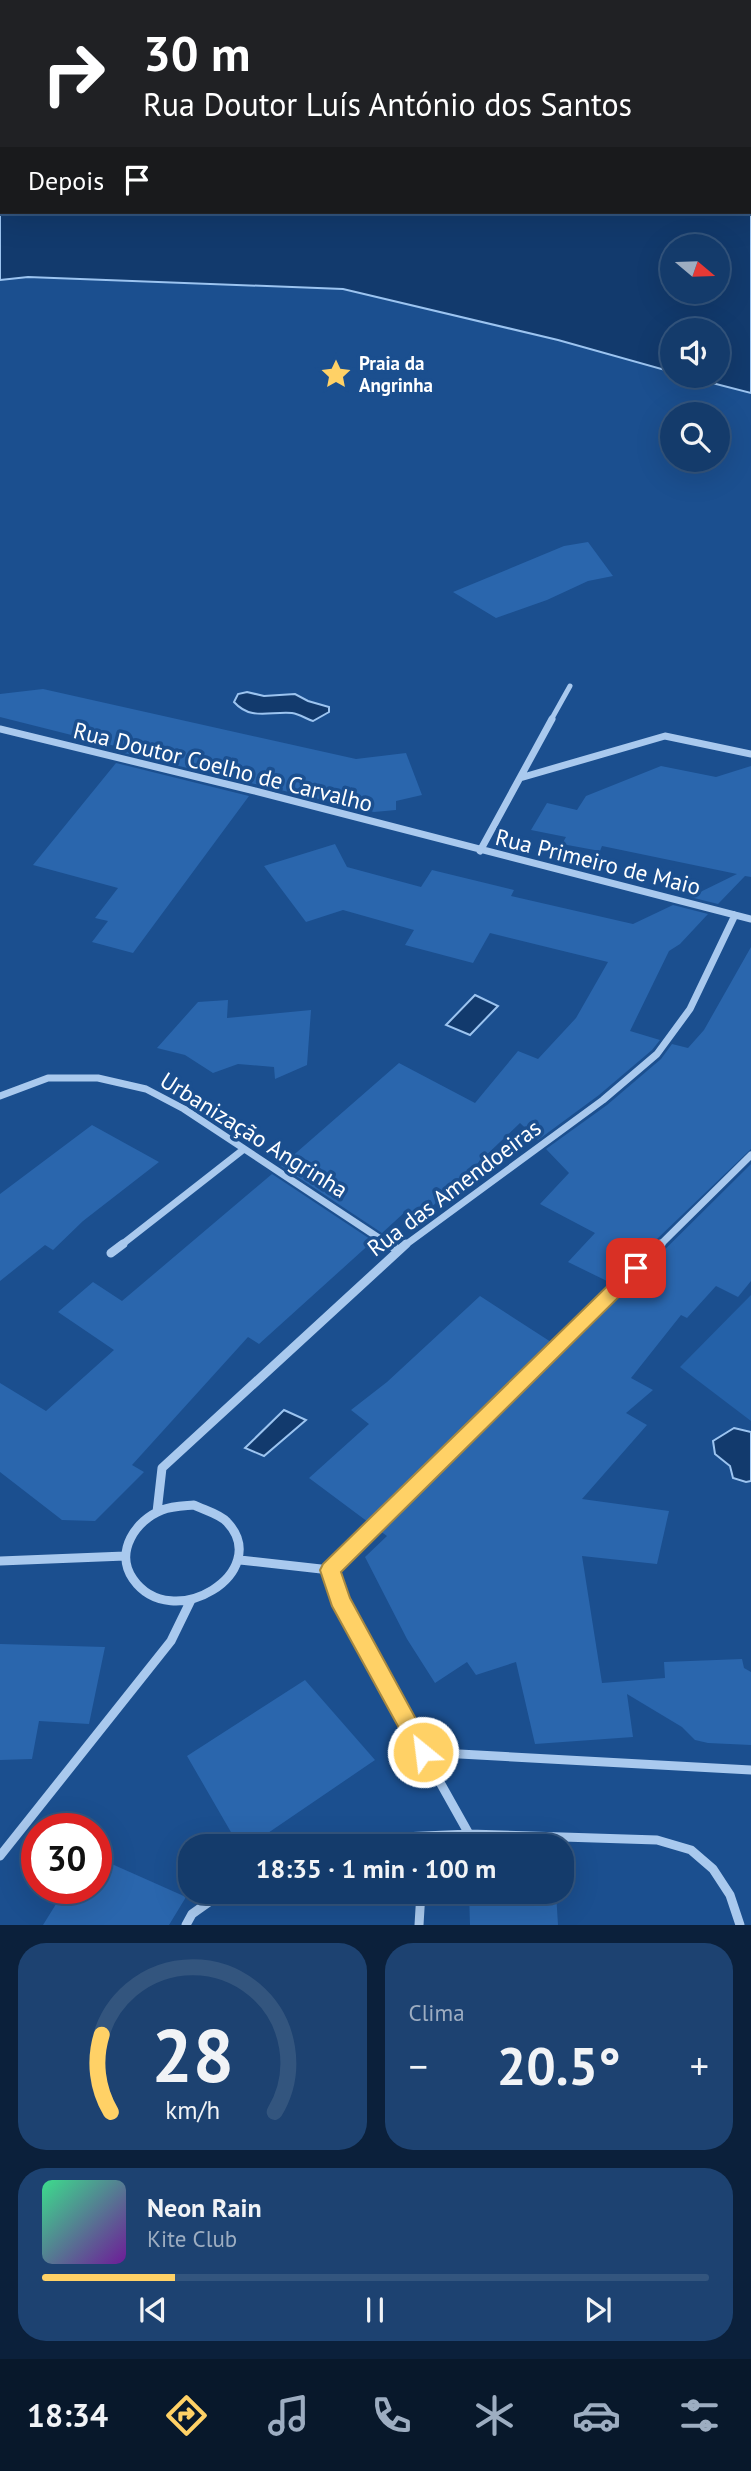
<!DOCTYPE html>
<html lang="pt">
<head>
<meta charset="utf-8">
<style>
	:root { --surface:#143b6b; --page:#1d4271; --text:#f1f3f6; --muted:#9dadc1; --line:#33557e; --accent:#ffd166 }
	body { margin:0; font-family:"PT Sans",sans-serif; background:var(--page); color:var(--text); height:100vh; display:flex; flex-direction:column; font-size:26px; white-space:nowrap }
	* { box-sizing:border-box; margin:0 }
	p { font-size:23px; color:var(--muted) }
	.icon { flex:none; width:38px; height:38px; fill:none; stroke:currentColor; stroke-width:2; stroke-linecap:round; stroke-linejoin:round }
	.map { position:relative; height:1925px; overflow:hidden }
	.drawer { display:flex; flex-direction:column; gap:18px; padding:18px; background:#0b203b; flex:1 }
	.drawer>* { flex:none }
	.banner { position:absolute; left:0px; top:0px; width:752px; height:214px; box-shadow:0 7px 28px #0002,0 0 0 2px var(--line); background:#202124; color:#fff; overflow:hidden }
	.needle { width:46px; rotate:109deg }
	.tools { position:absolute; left:660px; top:234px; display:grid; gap:14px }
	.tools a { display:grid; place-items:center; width:70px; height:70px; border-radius:50%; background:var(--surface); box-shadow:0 7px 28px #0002,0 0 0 2px var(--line); font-size:35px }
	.speed { position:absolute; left:21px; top:1813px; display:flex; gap:14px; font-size:35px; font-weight:700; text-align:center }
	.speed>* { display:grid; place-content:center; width:91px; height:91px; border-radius:50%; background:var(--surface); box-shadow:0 7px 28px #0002,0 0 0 2px var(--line); line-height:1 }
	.speed .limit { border:10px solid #d22; background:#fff; color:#111 }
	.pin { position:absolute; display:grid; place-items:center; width:60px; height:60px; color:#fff; margin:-30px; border-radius:14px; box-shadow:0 4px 10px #0006 }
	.me { position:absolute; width:77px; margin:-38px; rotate:331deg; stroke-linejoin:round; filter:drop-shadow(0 0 5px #0008) }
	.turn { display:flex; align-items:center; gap:24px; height:147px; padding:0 28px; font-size:32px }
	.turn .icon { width:91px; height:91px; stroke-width:2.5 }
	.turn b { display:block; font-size:49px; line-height:60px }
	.then { display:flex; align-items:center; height:66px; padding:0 28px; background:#0003; gap:14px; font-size:26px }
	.big { font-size:52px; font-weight:600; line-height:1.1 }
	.drawer .tile { flex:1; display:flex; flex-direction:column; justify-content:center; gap:10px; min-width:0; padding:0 24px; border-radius:28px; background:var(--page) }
	.drawer .dial { align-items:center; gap:0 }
	.dial svg { height:182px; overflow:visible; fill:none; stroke:var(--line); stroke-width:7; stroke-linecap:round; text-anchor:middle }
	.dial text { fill:var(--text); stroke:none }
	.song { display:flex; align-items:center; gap:21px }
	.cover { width:84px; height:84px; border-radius:10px; background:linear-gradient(135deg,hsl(150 70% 55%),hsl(280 70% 35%)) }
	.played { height:7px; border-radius:4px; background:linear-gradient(90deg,var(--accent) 20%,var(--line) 20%) }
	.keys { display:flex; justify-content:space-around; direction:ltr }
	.heat { display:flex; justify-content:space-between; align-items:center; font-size:38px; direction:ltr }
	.drawer .tiles { flex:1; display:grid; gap:18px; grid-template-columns:1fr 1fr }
	.tile:last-child { grid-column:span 2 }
	.trip { position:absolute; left:178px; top:1834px; width:396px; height:70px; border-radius:28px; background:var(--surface); box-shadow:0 7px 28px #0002,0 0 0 2px var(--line); font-weight:600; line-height:70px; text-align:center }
	.tabs { display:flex; height:112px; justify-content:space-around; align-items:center; background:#08182b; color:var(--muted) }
	.tabs .icon { width:49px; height:49px }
	.tabs .current { color:var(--accent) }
	.tabs b { font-size:32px; color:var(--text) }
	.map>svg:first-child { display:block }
</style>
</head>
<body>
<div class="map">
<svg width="751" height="1925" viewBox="0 0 751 1925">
	<rect width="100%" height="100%" fill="#1b4f8f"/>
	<path fill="#2461a8" d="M751,1295V1421L680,1367Z"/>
	<path fill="#123a6d" stroke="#9cc4f0" stroke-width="2" fill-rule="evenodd" d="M0,0H751V393L685,376H718V331H672V372L558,340L343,289L28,277L0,280ZM2,2H751V212H2ZM672,247H718V292H672Z
		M247,692L264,696L295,694L308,701L329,707V712L313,721C306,719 300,714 292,713C270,711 251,721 234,702L238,694Z
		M475,995L498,1006L470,1035L446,1025Z
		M284,1410L306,1420L264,1456L245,1448Z
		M734,1428L751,1432V1481L746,1482L733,1478L730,1466L715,1454L713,1441Z"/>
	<path fill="#2a66ad" d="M588,542L613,576L588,581L547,600L496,618L453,592L564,546Z
		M43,689L356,759L406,753L422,795L396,801V810L374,812L124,753L127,749L0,717V694Z
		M116,763L249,796L133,953L92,942L108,921L95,918L118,888L33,865Z
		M661,766L716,777L751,766V877L745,876L718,904L690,897L737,874L602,846L600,851L562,844L566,837L531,830L547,803L577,810L586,796Z
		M335,844L347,867L421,887L432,870L514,890L511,896L633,924L673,905L708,914L680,944L669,951L630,1031L660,1040L652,1050L599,1095L538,1140L520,1123L419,1219L406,1211L382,1233L281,1166L399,1063L475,1103L518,1051L538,1059L576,1018L608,962L490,933L473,963L405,945L414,930L343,910L306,922L264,866Z
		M751,947V1149L611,1283L568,1262L595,1233L540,1204L569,1173L546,1149L607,1105L661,1059L672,1044L688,1048L704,1030Z
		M228,1000L227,1018L311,1010L307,1065L275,1079L274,1067L238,1064L213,1073L185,1055L157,1048L198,1002Z
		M92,1125L159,1162L83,1221L53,1250L45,1245L0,1281V1194Z
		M751,1164V1281L738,1297L716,1286L687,1318L681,1315L631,1378L653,1390L626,1413L647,1425L582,1499L669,1511L657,1564L582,1556L602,1683L665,1678L664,1662L742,1659L744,1668L751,1672V1745L708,1743L695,1740L682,1727L627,1694L633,1737L535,1744L516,1662L476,1675L467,1662L435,1683L407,1639L365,1557L387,1536L380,1531L607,1307L628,1291L625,1289Z
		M272,1174L373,1241L259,1344L248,1337L132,1465L144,1472L95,1521L62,1520L0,1472V1383L46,1411L114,1350L58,1312L93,1282L122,1301Z
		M480,1296L551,1342L368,1522L309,1478L369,1424L351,1410L387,1382Z
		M0,1644L105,1647L89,1724L39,1721L32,1759L0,1760Z
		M305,1680L375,1760L249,1846H239L187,1756Z
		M96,1857L186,1897L169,1925H43L66,1888H96Z
		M469,1892H556L558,1925H470Z"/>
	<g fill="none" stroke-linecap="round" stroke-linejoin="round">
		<path stroke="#a9c9ee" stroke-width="5" d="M551,720L570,686"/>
		<path stroke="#a9c9ee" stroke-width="7" d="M0,729L255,791L751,919
			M520,778L665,736L751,754
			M480,851L552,719
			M0,1096L48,1078H98L146,1089L184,1109L391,1246
			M120,1246L244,1149
			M404,1246L603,1100L657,1054L690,1009L735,915
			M659,1246L751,1155"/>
		<path stroke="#a9c9ee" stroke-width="9" d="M389,1244L398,1250
			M111,1253L123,1244
			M194,1505C204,1510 220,1514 227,1522C274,1572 172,1635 133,1579C114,1552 136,1520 162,1510C172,1506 183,1506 194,1505Z
			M157,1512L162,1468L406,1244
			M240,1560L330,1570
			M0,1561L125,1556
			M330,1570L661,1244
			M330,1570L340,1600L423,1752L751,1770
			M423,1752L469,1834
			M317,1846L335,1840L469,1834L657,1840L691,1850L713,1869L730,1895L740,1925
			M0,1856L171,1641L191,1600
			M186,1925L192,1914L223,1892
			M419,1925L421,1892"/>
	</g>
	<path fill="#ffd166" stroke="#a68842" stroke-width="2" d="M636,1262L643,1264L645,1268L643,1273L341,1572L350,1598L434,1752L431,1759L423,1762L416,1759L332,1606L320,1570L323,1564L630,1264Z"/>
	<defs>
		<g id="sight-bare" transform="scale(2.415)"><path d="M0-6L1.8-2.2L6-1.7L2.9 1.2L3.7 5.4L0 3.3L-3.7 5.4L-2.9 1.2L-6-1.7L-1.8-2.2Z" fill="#ffd166" stroke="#1b4f8f" stroke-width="2.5" paint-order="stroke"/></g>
	</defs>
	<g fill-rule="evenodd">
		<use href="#sight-bare" x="336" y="374"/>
	</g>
	<g text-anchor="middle" stroke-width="7" stroke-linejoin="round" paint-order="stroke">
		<g font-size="19" font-weight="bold" fill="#fff" stroke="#1b4f8f" text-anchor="start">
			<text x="359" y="370">Praia da<tspan x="359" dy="22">Angrinha</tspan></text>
		</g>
		<g font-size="23" fill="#fff" stroke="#1b4f8f">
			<text transform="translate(223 767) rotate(14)" y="8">Rua Doutor Coelho de Carvalho</text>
			<text transform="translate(598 862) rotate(14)" y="8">Rua Primeiro de Maio</text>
			<text transform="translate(254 1135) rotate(32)" y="8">Urbanização Angrinha</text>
			<text transform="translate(454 1188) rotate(-37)" y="8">Rua das Amendoeiras</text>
		</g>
	</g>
</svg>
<div class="tools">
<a><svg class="needle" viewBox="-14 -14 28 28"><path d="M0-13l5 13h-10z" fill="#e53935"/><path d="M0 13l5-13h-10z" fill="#9dadc1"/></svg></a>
<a><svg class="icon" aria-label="sound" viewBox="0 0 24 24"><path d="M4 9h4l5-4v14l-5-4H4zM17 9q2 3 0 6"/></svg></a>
<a><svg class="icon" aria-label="search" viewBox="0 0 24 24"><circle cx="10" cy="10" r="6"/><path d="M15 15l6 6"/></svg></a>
</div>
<div class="speed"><div class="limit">30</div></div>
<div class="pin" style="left:636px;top:1268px;background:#d93025"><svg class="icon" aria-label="arrive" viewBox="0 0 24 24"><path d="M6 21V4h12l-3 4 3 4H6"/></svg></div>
<svg class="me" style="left:423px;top:1752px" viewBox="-20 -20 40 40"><circle r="17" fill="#ffd166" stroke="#fff" stroke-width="3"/><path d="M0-11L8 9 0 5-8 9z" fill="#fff"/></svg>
<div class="trip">18:35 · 1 min · 100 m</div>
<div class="banner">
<div class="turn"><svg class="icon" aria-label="right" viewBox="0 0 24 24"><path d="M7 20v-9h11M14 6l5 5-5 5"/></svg><div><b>30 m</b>Rua Doutor Luís António dos Santos</div></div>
<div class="then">Depois<svg class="icon" aria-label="arrive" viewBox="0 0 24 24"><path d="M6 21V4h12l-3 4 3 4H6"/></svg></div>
</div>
</div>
<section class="drawer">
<div class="tiles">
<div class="tile dial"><svg viewBox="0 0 100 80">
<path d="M14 69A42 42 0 1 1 86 69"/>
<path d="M14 69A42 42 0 0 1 10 35" stroke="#ffd166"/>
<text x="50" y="56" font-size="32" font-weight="700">28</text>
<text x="50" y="72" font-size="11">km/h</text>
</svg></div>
<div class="tile"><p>Clima</p>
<div class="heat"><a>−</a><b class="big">20.5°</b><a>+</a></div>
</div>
<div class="tile">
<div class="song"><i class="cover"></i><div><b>Neon Rain</b><p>Kite Club</p></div></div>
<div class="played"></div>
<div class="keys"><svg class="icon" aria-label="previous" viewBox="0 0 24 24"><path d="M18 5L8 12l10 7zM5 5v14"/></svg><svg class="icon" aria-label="pause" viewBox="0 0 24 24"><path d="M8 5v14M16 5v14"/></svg><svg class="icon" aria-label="next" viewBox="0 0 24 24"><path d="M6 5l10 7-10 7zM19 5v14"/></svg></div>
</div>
</div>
</section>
<nav class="tabs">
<b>18:34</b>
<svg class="icon current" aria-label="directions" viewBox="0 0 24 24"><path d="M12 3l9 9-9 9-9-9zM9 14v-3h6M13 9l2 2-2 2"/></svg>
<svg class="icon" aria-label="music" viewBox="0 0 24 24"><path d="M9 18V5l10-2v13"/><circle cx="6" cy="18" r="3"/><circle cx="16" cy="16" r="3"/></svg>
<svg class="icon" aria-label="phone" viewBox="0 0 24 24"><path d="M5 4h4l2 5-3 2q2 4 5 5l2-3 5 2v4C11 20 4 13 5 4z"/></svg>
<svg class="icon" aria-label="climate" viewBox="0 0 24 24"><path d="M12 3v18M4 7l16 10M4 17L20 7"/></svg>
<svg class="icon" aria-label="car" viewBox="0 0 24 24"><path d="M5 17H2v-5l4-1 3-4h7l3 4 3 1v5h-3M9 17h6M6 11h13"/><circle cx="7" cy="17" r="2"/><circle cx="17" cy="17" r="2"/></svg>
<svg class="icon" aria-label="filters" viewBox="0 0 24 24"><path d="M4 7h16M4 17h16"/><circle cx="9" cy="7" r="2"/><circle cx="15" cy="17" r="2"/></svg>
</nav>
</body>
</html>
